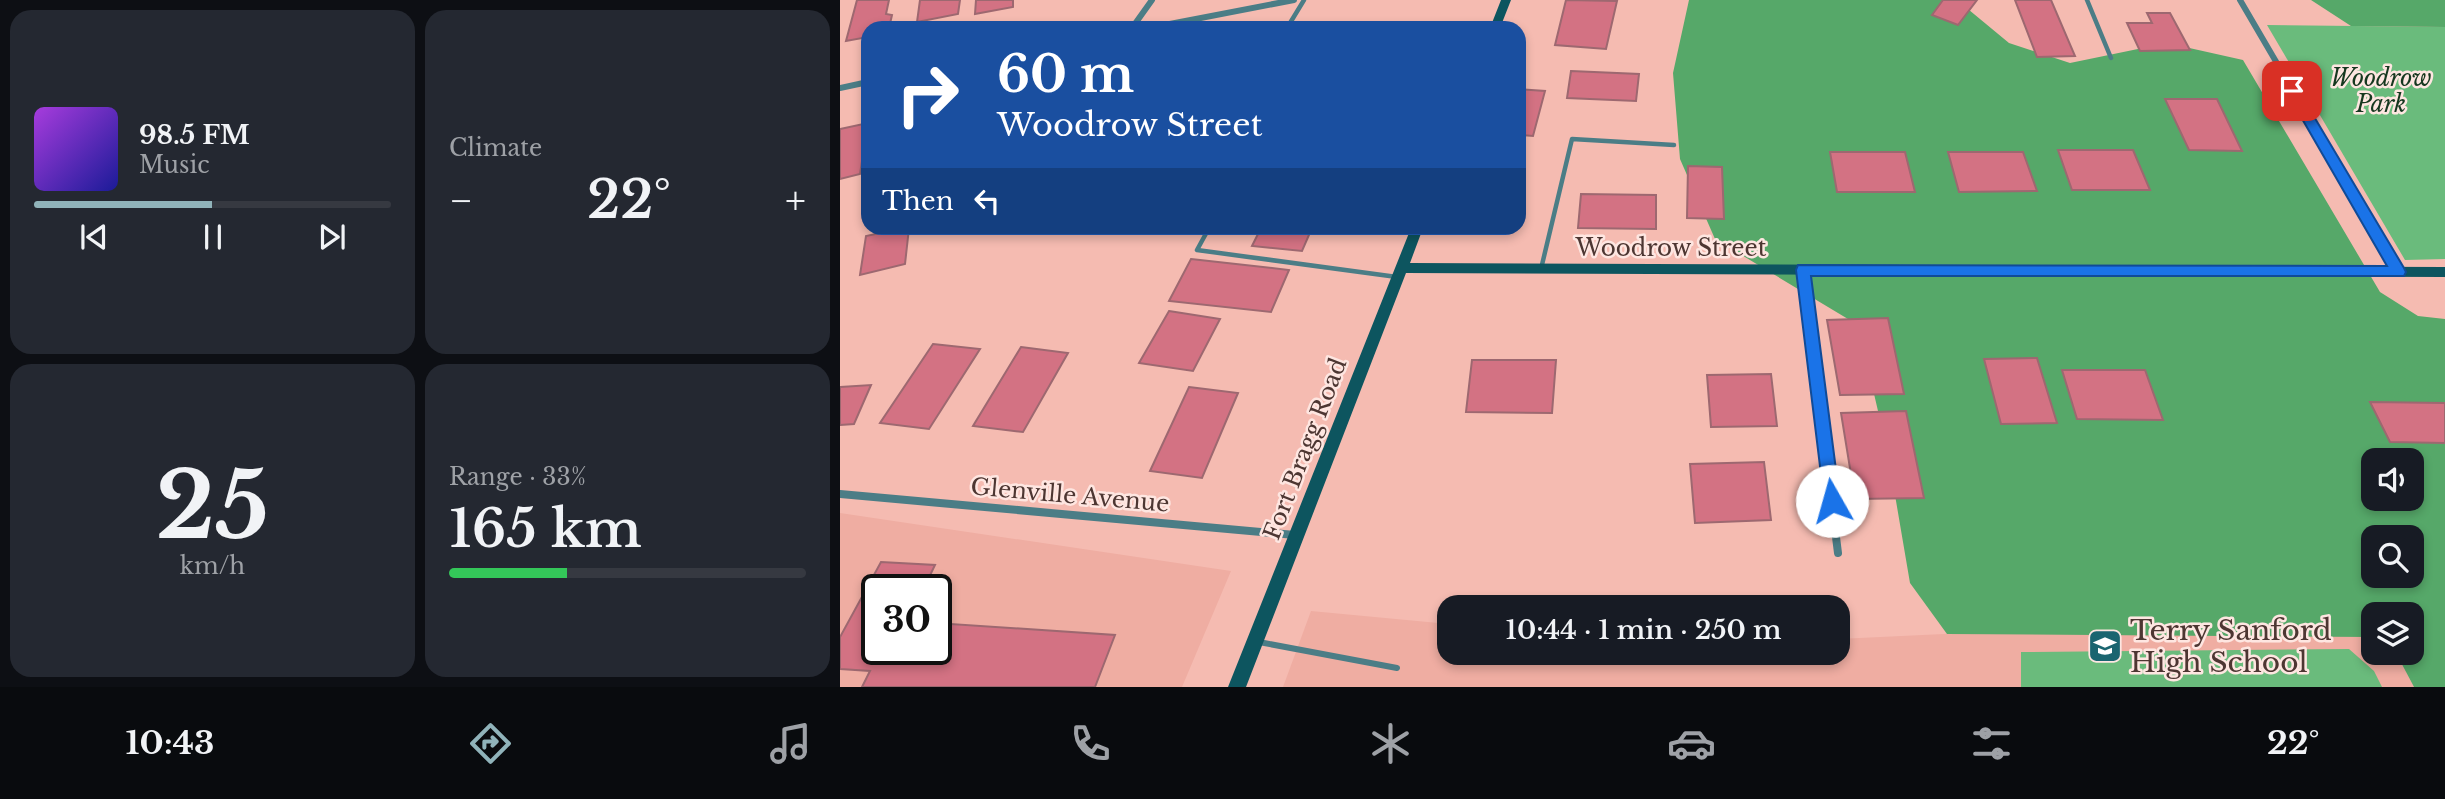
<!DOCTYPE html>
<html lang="en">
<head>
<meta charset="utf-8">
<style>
	:root { --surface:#171b24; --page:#242831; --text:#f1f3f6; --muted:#9ea1a6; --line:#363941; --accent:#90b3ba }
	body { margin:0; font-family:"Libre Baskerville",serif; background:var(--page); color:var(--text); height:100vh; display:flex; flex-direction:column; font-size:26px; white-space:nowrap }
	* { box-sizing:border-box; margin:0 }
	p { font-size:23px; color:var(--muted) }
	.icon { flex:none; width:38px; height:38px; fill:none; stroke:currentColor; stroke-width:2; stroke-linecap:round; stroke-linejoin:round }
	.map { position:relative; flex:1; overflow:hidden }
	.side { display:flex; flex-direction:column; gap:10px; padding:10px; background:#0d0f14; width:840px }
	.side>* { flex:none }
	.hud { position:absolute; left:21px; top:21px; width:665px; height:214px; border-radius:21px; box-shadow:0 4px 10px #0003; background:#1a4fa0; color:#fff; overflow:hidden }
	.fabs { position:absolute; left:1521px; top:448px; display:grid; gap:14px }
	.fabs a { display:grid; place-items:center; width:63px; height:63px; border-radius:14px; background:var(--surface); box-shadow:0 4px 10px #0003; font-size:35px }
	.speed { position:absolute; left:21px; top:574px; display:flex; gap:14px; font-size:35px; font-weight:700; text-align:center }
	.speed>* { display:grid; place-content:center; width:91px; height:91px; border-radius:50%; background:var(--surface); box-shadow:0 4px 10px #0003; line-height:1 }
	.speed .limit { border:4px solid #111; border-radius:10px; background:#fff; color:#111 }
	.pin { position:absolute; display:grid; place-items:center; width:60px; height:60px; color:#fff; margin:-30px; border-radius:14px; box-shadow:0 4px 10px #0006 }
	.me { position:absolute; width:77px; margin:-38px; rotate:353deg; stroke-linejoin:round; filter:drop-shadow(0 0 5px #0008) }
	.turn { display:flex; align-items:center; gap:24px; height:147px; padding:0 21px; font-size:32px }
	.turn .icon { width:91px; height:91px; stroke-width:2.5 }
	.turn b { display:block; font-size:49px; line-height:60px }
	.then { display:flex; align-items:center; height:66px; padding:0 21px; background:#0003; gap:14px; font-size:26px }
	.big { font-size:52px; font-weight:600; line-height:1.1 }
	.side .tile { flex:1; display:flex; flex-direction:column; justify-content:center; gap:10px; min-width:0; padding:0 24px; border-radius:21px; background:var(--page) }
	.side .dial { align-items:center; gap:0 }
	.dial b { font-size:91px; line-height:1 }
	.song { display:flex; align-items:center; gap:21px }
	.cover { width:84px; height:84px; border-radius:10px; background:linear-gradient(135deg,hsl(280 70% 55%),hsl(240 70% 35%)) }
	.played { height:7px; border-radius:4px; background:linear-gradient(90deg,var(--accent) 50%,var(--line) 50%) }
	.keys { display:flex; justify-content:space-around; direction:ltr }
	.heat { display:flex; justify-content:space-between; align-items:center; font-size:38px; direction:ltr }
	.charge { height:10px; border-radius:5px; background:linear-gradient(90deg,#34c759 33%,var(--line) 0) }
	.side .tiles { flex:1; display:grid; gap:10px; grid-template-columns:repeat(2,1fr) }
	.trip { position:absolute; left:597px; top:595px; width:413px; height:70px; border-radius:21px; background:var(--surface); box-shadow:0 4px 10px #0003; font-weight:600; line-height:70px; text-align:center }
	.menu { display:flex; height:112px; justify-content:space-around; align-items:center; background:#090b0e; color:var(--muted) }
	.menu .icon { width:49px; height:49px }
	.menu .on { color:var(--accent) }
	.menu b { font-size:32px; color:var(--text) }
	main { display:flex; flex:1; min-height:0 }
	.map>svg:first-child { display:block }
</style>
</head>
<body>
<main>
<section class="side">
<div class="tiles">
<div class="tile">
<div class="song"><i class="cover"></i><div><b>98.5 FM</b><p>Music</p></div></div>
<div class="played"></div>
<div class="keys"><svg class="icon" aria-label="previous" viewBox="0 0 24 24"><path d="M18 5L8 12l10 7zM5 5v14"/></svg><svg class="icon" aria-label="pause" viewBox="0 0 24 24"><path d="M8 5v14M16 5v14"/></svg><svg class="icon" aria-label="next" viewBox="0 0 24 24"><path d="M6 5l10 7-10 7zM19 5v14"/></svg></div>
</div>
<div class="tile"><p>Climate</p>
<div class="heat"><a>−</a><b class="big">22°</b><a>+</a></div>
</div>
<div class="tile dial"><b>25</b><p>km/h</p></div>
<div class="tile"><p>Range · 33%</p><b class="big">165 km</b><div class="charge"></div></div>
</div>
</section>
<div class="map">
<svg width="1605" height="687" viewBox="0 0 1605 687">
	<rect width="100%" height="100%" fill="#f5bbb1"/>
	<path fill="#efada2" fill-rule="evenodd" d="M0,513L391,571L342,687H0ZM37,590H96V649H37Z
		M471,611L609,624V653H998V639L1533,614V653H1556L1574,687H443Z"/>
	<path fill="#6abb7c" d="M1427,25L1605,27V259L1565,260Z
		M1509,649L1534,671L1542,687H1181V652Z"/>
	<path fill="#56a869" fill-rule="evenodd" d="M849,0H1117L1169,43L1230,63L1327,43L1403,60L1540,292L1578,316L1605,319V687H1574L1556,653H1572V614H1533V637L1107,634L1070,583L1048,454L1018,325L875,239L840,159L833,73ZM1533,460H1572V499H1533ZM1533,537H1572V576H1533Z
		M1471,0H1605V27L1511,26Z"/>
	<path fill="#d37283" stroke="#9d6870" stroke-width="2" d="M17,0H49L46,14L52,15L49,28H28V37L6,41Z
		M80,0H120L118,14L77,22Z
		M136,0H173V7L135,14Z
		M726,0L777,1L766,49L715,45Z
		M1103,0H1137L1118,25L1092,15Z
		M1175,0H1211L1235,56L1197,57Z
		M1307,13H1330L1350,50L1300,51L1287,23H1312Z
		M731,71L799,74L796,101L727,98Z
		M679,89L705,91L693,136L679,135Z
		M1325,99H1377L1402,151L1349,150Z
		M28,123L20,174L0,179V129Z
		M1218,150H1293L1310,190H1232Z
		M990,152H1065L1075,192H997Z
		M1108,152H1183L1197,191L1119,192Z
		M848,166L882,167L884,219L847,218Z
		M741,194L816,195V229L738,228Z
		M64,228H69L65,264L20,275L26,236Z
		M421,228H472L462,251L412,246Z
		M351,259L449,270L431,312L329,301Z
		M329,311L380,319L353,371L299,363Z
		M1048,318L1064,394L1000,395L987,320Z
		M93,344L140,349L89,429L40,423Z
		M181,347L228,353L183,432L133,426Z
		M1197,358L1217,423L1161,424L1144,359Z
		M632,360H716L712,413L626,412Z
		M1222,370H1305L1323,420L1237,419Z
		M931,374L937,426L871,427L867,375Z
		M31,385L14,424L0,425V387Z
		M349,387L398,393L362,478L310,471Z
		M1530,402L1605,403V443L1550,442Z
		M1066,411L1084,498L1015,499L1001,413Z
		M924,462L931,520L855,523L850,464Z
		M41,562L95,565L83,590H37V649H96V623L275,635L255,687H22L30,671L0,669V637Z"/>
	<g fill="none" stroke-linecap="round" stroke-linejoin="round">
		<path stroke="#4b7d86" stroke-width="4.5" d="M1247,0L1271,58
			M447,28L464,0
			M369,228L357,250L557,277
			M701,269L732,139L834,145"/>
		<path stroke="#4b7d86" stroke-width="6" d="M419,642L557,668"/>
		<path stroke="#4b7d86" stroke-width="6" d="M1400,0L1559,272
			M292,28L312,0
			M309,28L454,0
			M0,88L28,82
			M143,231L146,228
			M963,270L967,300"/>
		<path stroke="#4b7d86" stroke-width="8" d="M966,298L998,553
			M0,494L455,535"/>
		<path fill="#0d555f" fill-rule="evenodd" d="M661,0H671L660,28H650Z
			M571,228H583L570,263L1605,267V277L566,273L406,687H388Z"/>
	</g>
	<path fill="#1a73e8" stroke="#114b97" stroke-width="2" d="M1452,86L1457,88L1564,268L1566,272L1564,276H971L1000,501L998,507L992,510L985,507L956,270L958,265L1547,266L1446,91Z"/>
	<defs>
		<g id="school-square" transform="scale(1.75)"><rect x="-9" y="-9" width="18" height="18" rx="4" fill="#1a6570" stroke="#fee6e1"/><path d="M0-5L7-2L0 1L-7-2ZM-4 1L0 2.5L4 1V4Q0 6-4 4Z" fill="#fff"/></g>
	</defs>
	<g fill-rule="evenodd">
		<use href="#school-square" x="1265" y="646"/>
	</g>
	<g text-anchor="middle" stroke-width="5" stroke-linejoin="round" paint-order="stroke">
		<g font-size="23" font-style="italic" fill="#16381f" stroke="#fee6e1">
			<text x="1541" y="86">Woodrow<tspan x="1541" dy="26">Park</tspan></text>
		</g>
		<g font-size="23" fill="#4d3632" stroke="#fee6e1">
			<text x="831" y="256">Woodrow Street</text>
			<text transform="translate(465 449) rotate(-69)" y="8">Fort Bragg Road</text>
			<text transform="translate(230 495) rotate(5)" y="8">Glenville Avenue</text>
		</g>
		<g font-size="28" fill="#4d3632" stroke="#fee6e1" text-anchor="start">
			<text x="1290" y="640">Terry Sanford<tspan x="1290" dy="32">High School</tspan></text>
		</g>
	</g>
</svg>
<div class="fabs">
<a><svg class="icon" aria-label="sound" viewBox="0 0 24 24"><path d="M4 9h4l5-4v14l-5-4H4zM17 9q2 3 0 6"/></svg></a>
<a><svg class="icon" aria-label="search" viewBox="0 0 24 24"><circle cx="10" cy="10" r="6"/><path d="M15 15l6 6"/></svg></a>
<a><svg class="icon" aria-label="layers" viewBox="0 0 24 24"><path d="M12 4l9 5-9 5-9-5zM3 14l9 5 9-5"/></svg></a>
</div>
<div class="speed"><div class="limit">30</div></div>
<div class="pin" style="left:1452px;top:91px;background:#d93025"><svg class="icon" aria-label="arrive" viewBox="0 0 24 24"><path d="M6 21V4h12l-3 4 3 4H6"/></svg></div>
<svg class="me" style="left:992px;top:501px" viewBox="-20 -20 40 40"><circle r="19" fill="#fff"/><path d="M0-13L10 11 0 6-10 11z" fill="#1a73e8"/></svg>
<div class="trip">10:44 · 1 min · 250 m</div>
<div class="hud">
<div class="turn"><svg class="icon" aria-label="right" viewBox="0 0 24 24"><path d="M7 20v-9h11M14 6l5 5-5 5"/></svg><div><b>60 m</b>Woodrow Street</div></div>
<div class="then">Then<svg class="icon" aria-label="left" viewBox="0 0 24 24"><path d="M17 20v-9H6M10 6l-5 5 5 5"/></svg></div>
</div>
</div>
</main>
<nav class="menu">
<b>10:43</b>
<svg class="icon on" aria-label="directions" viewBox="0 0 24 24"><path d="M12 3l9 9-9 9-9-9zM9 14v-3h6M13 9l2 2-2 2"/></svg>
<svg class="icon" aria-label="music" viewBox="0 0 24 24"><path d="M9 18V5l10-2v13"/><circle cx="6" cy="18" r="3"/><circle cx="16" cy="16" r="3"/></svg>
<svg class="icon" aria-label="phone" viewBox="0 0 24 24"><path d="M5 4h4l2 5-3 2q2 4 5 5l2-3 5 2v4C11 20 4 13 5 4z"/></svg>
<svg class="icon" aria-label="climate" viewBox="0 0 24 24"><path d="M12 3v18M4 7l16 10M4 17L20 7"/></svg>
<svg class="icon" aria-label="car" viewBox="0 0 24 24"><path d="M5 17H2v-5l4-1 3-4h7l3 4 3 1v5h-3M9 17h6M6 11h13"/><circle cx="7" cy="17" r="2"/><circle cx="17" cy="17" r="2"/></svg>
<svg class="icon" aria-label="filters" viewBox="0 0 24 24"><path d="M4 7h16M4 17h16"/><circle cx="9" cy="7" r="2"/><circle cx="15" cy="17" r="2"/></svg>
<b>22°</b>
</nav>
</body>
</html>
